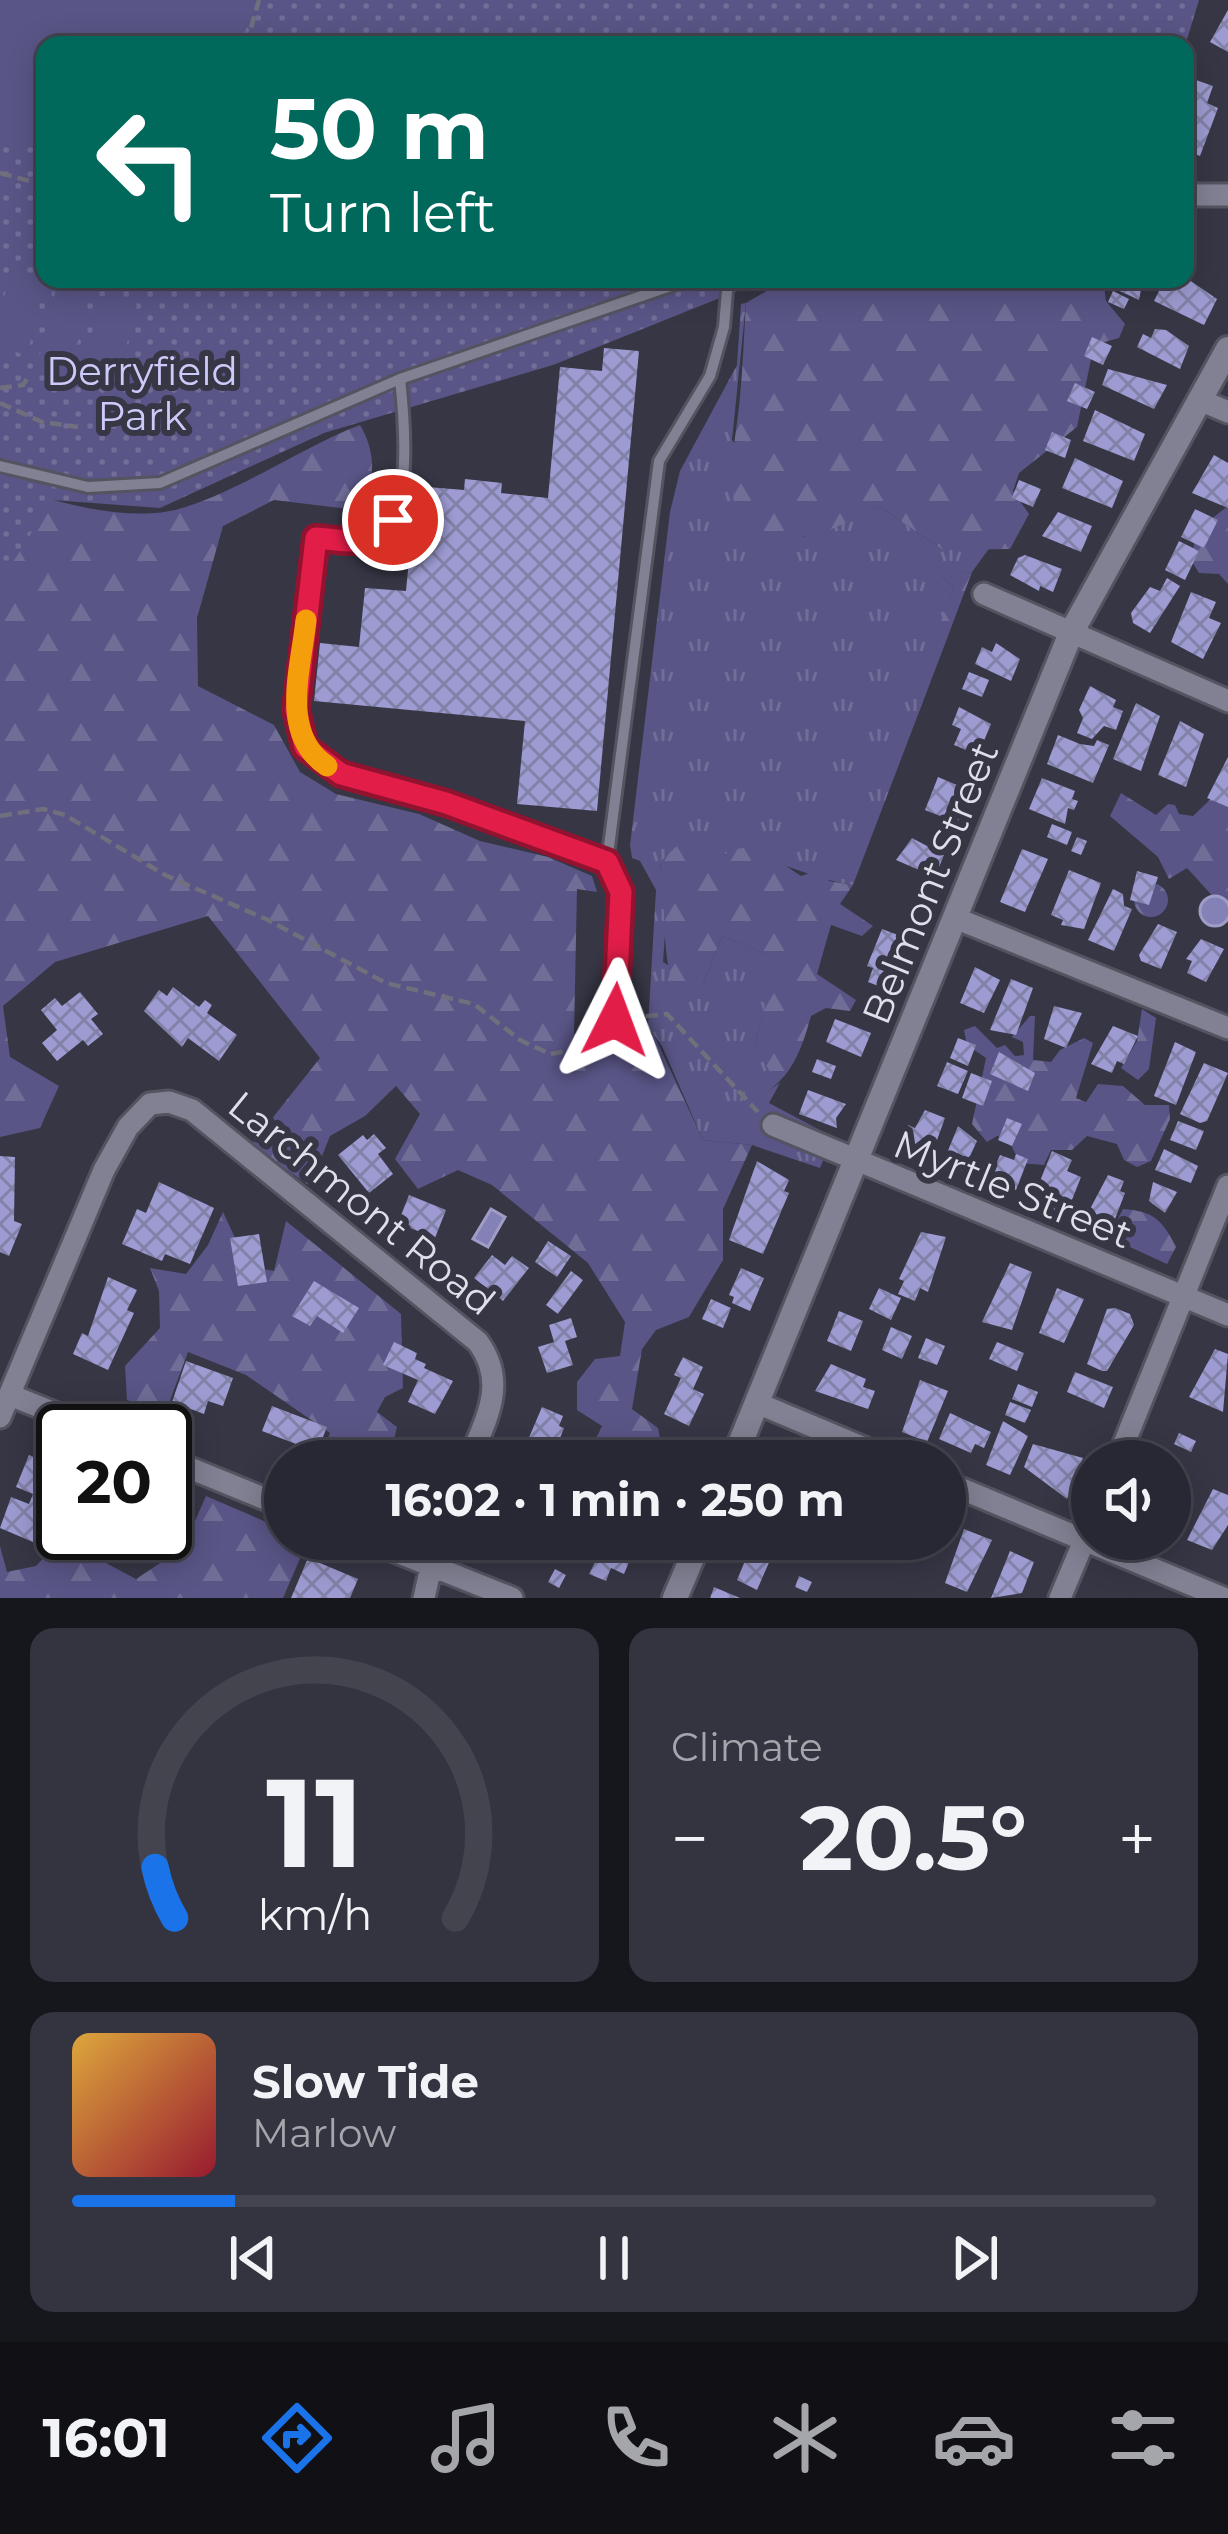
<!DOCTYPE html>
<html lang="en">
<head>
<meta charset="utf-8">
<style>
	:root { --surface:#282834; --page:#343440; --text:#f1f3f6; --muted:#a5a6ac; --line:#44444f; --accent:#1a73e8 }
	body { margin:0; font-family:Montserrat,sans-serif; background:var(--page); color:var(--text); height:100vh; display:flex; flex-direction:column; font-size:45px; white-space:nowrap }
	* { box-sizing:border-box; margin:0 }
	p { font-size:39px; color:var(--muted) }
	.icon { flex:none; width:66px; height:66px; fill:none; stroke:currentColor; stroke-width:2; stroke-linecap:round; stroke-linejoin:round }
	.map { position:relative; height:1598px; overflow:hidden }
	.drawer { display:flex; flex-direction:column; gap:30px; padding:30px; background:#16161d; flex:1 }
	.drawer>* { flex:none }
	.hud { position:absolute; left:36px; top:36px; width:1158px; height:252px; border-radius:24px; box-shadow:0 6px 30px #0003,0 0 0 3px var(--line); background:#00695c; color:#fff; overflow:hidden }
	.controls { position:absolute; left:1071px; top:1440px; display:grid; gap:24px }
	.controls a { display:grid; place-items:center; width:120px; height:120px; border-radius:50%; background:var(--surface); box-shadow:0 6px 30px #0003,0 0 0 3px var(--line); font-size:60px }
	.speed { position:absolute; left:36px; top:1404px; display:flex; gap:24px; font-size:60px; font-weight:700; text-align:center }
	.speed>* { display:grid; place-content:center; width:156px; height:156px; border-radius:50%; background:var(--surface); box-shadow:0 6px 30px #0003,0 0 0 3px var(--line); line-height:1 }
	.speed .limit { border:6px solid #111; border-radius:18px; background:#fff; color:#111 }
	.pin { position:absolute; display:grid; place-items:center; width:102px; height:102px; color:#fff; margin:-51px; border:6px solid #fff; border-radius:50%; box-shadow:0 3px 12px #0007 }
	.me { position:absolute; width:132px; margin:-66px; rotate:3deg; stroke-linejoin:round; filter:drop-shadow(0 0 9px #0008) }
	.turn { display:flex; align-items:center; gap:42px; height:252px; padding:0 36px; font-size:54px }
	.turn .icon { width:156px; height:156px; stroke-width:2.5 }
	.turn b { display:block; font-size:84px; line-height:102px }
	.big { font-size:90px; font-weight:700; line-height:1.1 }
	.drawer .tile { flex:1; display:flex; flex-direction:column; justify-content:center; gap:18px; min-width:0; padding:0 42px; border-radius:24px; background:var(--page) }
	.drawer .dial { align-items:center; gap:0 }
	.dial svg { height:312px; overflow:visible; fill:none; stroke:var(--line); stroke-width:7; stroke-linecap:round; text-anchor:middle }
	.dial text { fill:var(--text); stroke:none }
	.song { display:flex; align-items:center; gap:36px }
	.cover { width:144px; height:144px; border-radius:18px; background:linear-gradient(135deg,hsl(40 70% 55%),hsl(350 70% 35%)) }
	.played { height:12px; border-radius:6px; background:linear-gradient(90deg,var(--accent) 15%,var(--line) 15%) }
	.keys { display:flex; justify-content:space-around; direction:ltr }
	.heat { display:flex; justify-content:space-between; align-items:center; font-size:66px; direction:ltr }
	.drawer .tiles { flex:1; display:grid; gap:30px; grid-template-columns:1fr 1fr }
	.tile:last-child { grid-column:span 2 }
	.trip { position:absolute; left:264px; top:1440px; width:702px; height:120px; border-radius:60px; background:var(--surface); box-shadow:0 6px 30px #0003,0 0 0 3px var(--line); font-weight:700; line-height:120px; text-align:center }
	.menu { display:flex; height:192px; justify-content:space-around; align-items:center; background:#101015; color:var(--muted) }
	.menu .icon { width:84px; height:84px }
	.menu .on { color:var(--accent) }
	.menu b { font-size:54px; color:var(--text) }
	.map>svg:first-child { display:block }
</style>
</head>
<body>
<div class="map">
<svg width="1228" height="1598" viewBox="0 0 1228 1598">
	<defs>
		<pattern id="grass-tufts" width="24" height="20" patternUnits="userSpaceOnUse" patternTransform="scale(3)"><rect width="24" height="20" fill="#595586"/><path d="M3 7l-1-3M5 7V3M7 7l1-3M15 17l-1-3M17 17v-4M19 17l1-3" fill="none" stroke="#706d97"/></pattern>
		<pattern id="forest-firs" width="22" height="20" patternUnits="userSpaceOnUse" patternTransform="scale(3)"><rect width="22" height="20" fill="#595586"/><path d="M5 1l3.5 6h-7zM16 11l3.5 6h-7z" fill="#706d97"/></pattern>
		<pattern id="park-dots" width="8" height="8" patternUnits="userSpaceOnUse" patternTransform="scale(3)"><rect width="8" height="8" fill="#595586"/><path d="M2 2h.1M6 6h.1" fill="none" stroke="#706d97" stroke-width="1.8" stroke-linecap="round"/></pattern>
		<pattern id="building-cross-hatch" width="8" height="8" patternUnits="userSpaceOnUse" patternTransform="scale(3)"><rect width="8" height="8" fill="#9d9bd1"/><path d="M0 0l8 8M0 8l8-8" fill="none" stroke="#8281a7"/></pattern>
	</defs>
	<rect width="100%" height="100%" fill="#363645"/>
	<path fill="url(#grass-tufts)" d="M746,303L732,440L804,537L880,507L943,550L991,546L972,572L941,575L954,588L939,629L948,636L853,885C808,878 775,858 730,850L712,868L660,863L667,907L663,962L702,987L722,936L778,959L755,1044L772,1074L766,1092L780,1083L769,1103L833,1137L820,1168L752,1145L703,1140L662,1046L648,1027L656,890L640,861L632,858L630,845L670,512L680,471L737,365L741,304Z"/>
	<path fill="url(#forest-firs)" d="M787,279H1103L1106,301L1125,324L1119,338L1094,345L1077,427L1019,473L1013,491L1029,514L1010,549L943,550L880,507C856,517 826,535 801,537C707,544 735,455 740,397C743,365 744,334 746,303Z
		M360,425C377,454 376,482 357,510L274,500L223,526L197,618L198,686L274,725L300,772L336,794L419,814L480,841L548,857L592,876L597,892L577,889L574,1034L654,1035L703,1140L752,1145L723,1209V1260L689,1317L656,1330L642,1349L632,1409L658,1428L661,1444L640,1437L631,1461H585L602,1426L577,1410V1382L595,1359L620,1356L625,1322L588,1263L492,1185L458,1170L418,1189L395,1159L420,1114L396,1086L365,1116L330,1136L310,1186L251,1145L320,1058L208,916L55,962L3,1006L10,1057L59,1086L40,1128L0,1137V485C50,499 103,517 155,513C212,510 302,446 360,425Z
		M1228,506V584L1219,574L1199,573L1191,560L1197,530Z
		M972,572L948,636L938,629L954,588L940,574Z
		M1219,791L1228,792V913L1187,868L1169,879L1158,857L1110,816L1121,793L1156,815L1168,804L1175,805L1179,814L1193,816Z
		M678,845L689,863L711,868L730,850L756,846L801,876L823,869L829,881L853,885L840,904L873,926L862,936L831,925L817,974L856,1000L850,1011L826,1008L811,1016C802,1048 793,1075 764,1094L771,1074L755,1044L777,959L722,936L702,987L676,995C660,952 667,908 660,862Z
		M1134 900a17 17 0 1 1 34 0a17 17 0 1 1-34 0Z
		M1142,1009L1156,1018L1149,1069L1138,1080L1121,1068L1137,1041Z
		M1030,1016H1035L1033,1060L1051,1062L1060,1050L1084,1038L1093,1043L1076,1098L1086,1102L1098,1084L1123,1086L1145,1105H1169L1170,1119L1151,1161L1137,1167L1124,1160L1117,1144L1087,1136L1072,1150H1051L1044,1165L1020,1163L1008,1139L997,1136L987,1142L972,1124L986,1058L967,1045L964,1030L975,1026L997,1048L1005,1045L1015,1056L1024,1055L1023,1042L1012,1037Z
		M1123,1209C1153,1211 1163,1220 1176,1247L1167,1264L1119,1242L1114,1226Z
		M223,1212L248,1266L274,1271L286,1221L401,1314L403,1388L385,1397L377,1412L397,1427L389,1461H319L330,1433L246,1375L188,1352L165,1414L127,1400L125,1366L160,1328L159,1291L150,1268L186,1274L208,1245Z
		M206,1496L285,1530V1539L308,1540L283,1598H0V1546L7,1572L36,1566L68,1533H98L104,1562L136,1579L183,1548Z"/>
	<path fill="url(#park-dots)" d="M0,0H1199L1185,46L45,45V279H767L553,365L324,433L160,508L52,500L0,583Z"/>
	<path fill="#595586" d="M0,0H253L242,45H45V150L0,138Z
		M10,274L45,283L27,355L0,348V314Z
		M57,285L90,294L71,367L39,359Z
		M101,296L137,305L118,378L83,369Z"/>
	<path fill="#8481b6" stroke="#9f9dc5" stroke-width="3" d="M1200 911a15 15 0 1 1 30 0a15 15 0 1 1-30 0Z
		M491,1209L505,1217L488,1247L473,1239Z"/>
	<path fill="url(#building-cross-hatch)" d="M1228,10V52L1210,42Z
		M1196,80L1213,86L1207,103L1218,108L1200,156L1185,150V118Z
		M1185,277L1217,299L1204,325L1154,301L1165,279Z
		M1114,279H1143L1139,300L1111,287Z
		M1113,291L1129,299L1124,309L1108,302Z
		M1155,329L1166,330L1189,346L1180,369L1137,347L1143,334L1151,338Z
		M1092,337L1112,346L1103,365L1084,356Z
		M604,348L639,351L597,811L517,804L525,721L314,701L320,643L359,647L365,588L406,591L416,486L464,490L465,479L502,483L501,493L548,498L560,367L602,371Z
		M1108,369L1167,385L1154,409L1102,385Z
		M1075,383L1095,392L1087,409L1067,401Z
		M1095,410L1145,434L1134,461L1083,441Z
		M1052,432L1071,440L1065,458L1045,450Z
		M1214,455L1228,463V508L1192,493Z
		M1075,458L1123,481L1112,508L1062,488Z
		M1019,480L1041,489L1033,507L1012,498Z
		M1195,509L1218,520L1204,548L1181,537Z
		M1058,512L1092,526L1081,552L1042,536Z
		M1179,541L1199,551L1185,580L1165,570Z
		M1025,555L1062,569L1053,592L1040,586L1039,591L1010,575L1018,558Z
		M1167,578L1180,586L1150,633L1133,623L1131,613L1150,587L1160,591Z
		M1191,592L1216,602L1209,618L1221,623L1203,659L1171,642Z
		M996,643L1020,659L1011,681L975,664L982,647L992,652Z
		M969,672L989,680L982,697L962,689Z
		M1090,686L1116,700L1113,707L1123,711L1116,730L1104,726L1092,739L1077,733L1083,718L1079,710Z
		M1136,703L1160,716L1141,771L1113,759Z
		M959,707L991,724L978,755L954,745L961,729L952,725Z
		M1180,721L1204,734L1186,787L1158,775Z
		M1058,735L1080,744L1094,746L1097,740L1109,745L1093,783L1047,764Z
		M1228,757V807L1207,798Z
		M938,777L971,791L958,823L925,810Z
		M1042,778L1075,791L1072,799L1078,801L1074,810L1068,808L1065,824L1029,809Z
		M1052,824L1072,832L1067,845L1047,837Z
		M1077,837L1087,841L1081,855L1071,851Z
		M912,838L944,855L935,877L896,860Z
		M1022,849L1048,859L1025,912L1000,902Z
		M1069,870L1101,883L1084,929L1061,925L1063,920L1051,915Z
		M1137,871L1158,877L1149,905L1130,900Z
		M1113,889L1123,894L1124,906L1132,909L1114,951L1088,940Z
		M1158,924L1177,932L1161,969L1141,961L1139,955Z
		M882,929L906,938L881,987L868,982L873,968L867,966Z
		M1201,939L1224,949L1206,982L1187,973L1192,961L1186,959Z
		M975,967L1000,980L984,1013L960,1003Z
		M1011,979L1033,988L1016,1035L990,1030Z
		M173,987L199,1007L205,1000L212,1005L207,1013L237,1035L219,1061L188,1038L182,1047L144,1011L159,990L167,996Z
		M80,992L98,1014L91,1019L103,1034L88,1046L83,1040L57,1061L42,1043L57,1030L41,1010L55,998L62,1006Z
		M1054,1006L1082,1013L1066,1048L1044,1039Z
		M835,1019L871,1033L861,1057L826,1042Z
		M1113,1026L1138,1036L1124,1064L1117,1061L1112,1073L1091,1064Z
		M958,1038L976,1045L968,1066L950,1058Z
		M1175,1042L1196,1052L1176,1105L1154,1096Z
		M999,1052L1035,1073L1028,1091L990,1074Z
		M817,1059L836,1066L831,1079L812,1072Z
		M947,1062L968,1071L958,1094L937,1086Z
		M1204,1063L1228,1073L1207,1121L1200,1123L1180,1114Z
		M971,1073L992,1081L983,1106L962,1098Z
		M808,1090L846,1104L836,1118L837,1128L799,1114Z
		M925,1110L945,1118L929,1162L898,1149L908,1125L915,1128Z
		M1007,1118L1022,1124L1012,1146L998,1140Z
		M1178,1121L1204,1131L1196,1150L1170,1140Z
		M958,1126L977,1141L963,1171L943,1163Z
		M374,1134L386,1148L378,1154L393,1174L369,1193L338,1155L363,1135L367,1140Z
		M1164,1149L1198,1166L1191,1183L1155,1170Z
		M1052,1151L1072,1160L1067,1171L1081,1177L1066,1215L1032,1201Z
		M1016,1154L1028,1159L1016,1190L989,1180L1000,1155L1014,1160Z
		M0,1156L15,1157L14,1221L22,1224L9,1256L0,1252Z
		M757,1161L789,1180L784,1191L789,1193L763,1254L729,1240Z
		M1108,1175L1124,1181L1120,1191L1125,1193L1110,1232L1096,1227L1094,1231L1081,1226Z
		M159,1182L214,1208L190,1264L165,1254L162,1261L122,1244L137,1209L146,1213Z
		M1153,1182L1177,1192L1165,1213L1149,1201Z
		M409,1195L446,1210L435,1238L398,1223Z
		M921,1232L946,1237L928,1292L920,1288L915,1301L898,1294L904,1281L899,1279Z
		M259,1234L267,1282L238,1286L230,1238Z
		M548,1241L571,1256L557,1277L535,1262Z
		M492,1255L505,1265L512,1256L529,1268L503,1301L474,1278Z
		M1010,1263L1032,1272L1012,1330L982,1322Z
		M741,1268L764,1278L750,1311L732,1303L734,1297L729,1295Z
		M571,1271L583,1280L558,1314L546,1305Z
		M108,1277L137,1290L127,1310L134,1313L108,1370L73,1354L82,1333L88,1336Z
		M314,1281L359,1308L343,1333L317,1316L310,1326L292,1316Z
		M879,1288L901,1298L891,1320L869,1309Z
		M1057,1288L1084,1299L1064,1343L1039,1333Z
		M711,1299L731,1308L723,1328L702,1319Z
		M1115,1308L1130,1314L1134,1325L1107,1371H1102L1087,1364L1107,1309Z
		M839,1311L863,1321L851,1351L827,1341Z
		M571,1318L577,1337L565,1341L573,1365L547,1373L538,1347L554,1342L549,1325Z
		M891,1327L912,1336L902,1359L882,1350Z
		M926,1338L945,1346L937,1365L918,1358Z
		M394,1342L417,1353L415,1359L426,1364L424,1368L453,1381L435,1414L408,1402L418,1380L383,1365Z
		M997,1342L1024,1353L1017,1371L989,1359Z
		M1215,1349L1228,1354L1223,1412L1189,1397Z
		M683,1357L703,1367L693,1389L704,1394L689,1426L664,1414L681,1378L674,1375Z
		M186,1361L233,1378L223,1406L208,1401L204,1414L172,1402Z
		M831,1364L866,1379L863,1387L875,1391L868,1409L815,1391Z
		M1075,1372L1113,1387L1104,1408L1067,1392Z
		M920,1380L948,1391L927,1442L902,1432Z
		M1018,1384L1038,1392L1032,1407L1012,1399Z
		M1010,1402L1031,1410L1025,1423L1005,1415Z
		M272,1406L327,1427L317,1452L262,1431Z
		M542,1407L563,1416L559,1426L564,1428L551,1461H519Z
		M950,1413L991,1432L984,1448L975,1444L971,1453L939,1439Z
		M1003,1421L1028,1436L1010,1475L986,1465Z
		M1179,1433L1196,1441L1191,1452L1174,1444Z
		M381,1439L400,1447L394,1461H372Z
		M1033,1444L1083,1458L1067,1499L1024,1467Z
		M651,1450L676,1461H645Z
		M29,1455L63,1470V1509L47,1548L0,1528L11,1497L29,1504L33,1494L16,1487Z
		M1213,1489L1228,1495V1525L1212,1550L1187,1540Z
		M964,1529L992,1540L967,1592L945,1583Z
		M123,1533H161L148,1547Z
		M479,1539H521L514,1552H505Z
		M607,1539H633L630,1546L635,1548L624,1574L611,1568L606,1581L589,1574Z
		M750,1549L771,1558L757,1590L737,1580Z
		M1010,1551L1034,1562L1022,1593L991,1598Z
		M308,1558L358,1579L350,1598H291Z
		M555,1569L566,1575L559,1588L548,1582Z
		M799,1576L812,1582L807,1592L795,1587Z
		M714,1587L740,1598H710Z"/>
	<g fill="none" stroke-linecap="round" stroke-linejoin="round">
		<g stroke="#545360" stroke-width="16">
			<path id="service" d="M400,379C404,415 413,514 381,537C366,548 334,539 316,538L296,710L305,747L341,774L446,803L607,862
				M0,466L88,487L160,483L400,379L691,279
				M615,1020L621,892L607,862L659,461L710,376L724,327L728,279"/>
		</g>
		<g stroke="#545360" stroke-width="27">
			<path id="minor" d="M1185,195H1228
				M1200,400L1228,412
				M984,594L1228,701
				M955,918L1228,1028
				M773,1125L1228,1315
				M10,1395L99,1431
				M757,1403L895,1461
				M0,1417L104,1170L128,1127L150,1104L169,1102L192,1110L478,1342C508,1383 486,1419 469,1461
				M165,1458L285,1507
				M1117,1461L1228,1186
				M945,1482L1223,1598
				M364,1539L512,1598
				M424,1598L437,1539
				M1060,1598L1092,1522"/>
		</g>
		<g stroke="#545360" stroke-width="30">
			<path id="tertiary" d="M733,1461L1071,633L1228,349
				M675,1598L700,1539"/>
		</g>
		<path stroke="#6f6f7d" stroke-width="4.5" stroke-dasharray="12 6" stroke-linecap="butt" d="M246,45L259,0
			M0,173L45,185
			M0,388L23,385L27,379
			M0,403L42,422L78,427
			M0,816L43,809L65,815L165,875L268,920L386,983L474,1004L520,1040L550,1054L583,1048L603,1031
			M628,1018L667,1014L758,1112"/>
		<use href="#service" stroke="#818193" stroke-width="10"/>
		<use href="#minor" stroke="#818193" stroke-width="21"/>
		<use href="#tertiary" stroke="#818193" stroke-width="24"/>
	</g>
	<g fill="none" stroke-linecap="round" stroke-linejoin="round">
		<g stroke="#92132f" stroke-width="30">
			<path id="route" d="M393,520C376,550 346,540 316,538L296,710L305,747L341,774L446,803L607,862L621,892L615,1020"/>
		</g>
		<use href="#route" stroke="#e11d48" stroke-width="21"/>
		<path stroke="#f59e0b" stroke-width="21" d="M306,620C301,669 279,734 327,766"/>
	</g>
	<g text-anchor="middle" stroke-width="12" stroke-linejoin="round" paint-order="stroke">
		<g font-size="39" fill="#cccaf9" stroke="#363645">
			<text x="142" y="385">Derryfield<tspan x="142" dy="45">Park</tspan></text>
		</g>
		<g font-size="39" fill="#dfdfe9" stroke="#363645">
			<text transform="translate(930 883) rotate(-68)" y="14">Belmont Street</text>
			<text transform="translate(1013 1189) rotate(22)" y="14">Myrtle Street</text>
			<text transform="translate(362 1203) rotate(39)" y="14">Larchmont Road</text>
		</g>
	</g>
</svg>
<div class="controls">
<a><svg class="icon" aria-label="sound" viewBox="0 0 24 24"><path d="M4 9h4l5-4v14l-5-4H4zM17 9q2 3 0 6"/></svg></a>
</div>
<div class="speed"><div class="limit">20</div></div>
<div class="pin" style="left:393px;top:520px;background:#d93025"><svg class="icon" aria-label="arrive" viewBox="0 0 24 24"><path d="M6 21V4h12l-3 4 3 4H6"/></svg></div>
<svg class="me" style="left:615px;top:1020px" viewBox="-20 -20 40 40"><path d="M0-17L14 15 0 8-14 15z" fill="#e11d48" stroke="#fff" stroke-width="4"/></svg>
<div class="trip">16:02 · 1 min · 250 m</div>
<div class="hud">
<div class="turn"><svg class="icon" aria-label="left" viewBox="0 0 24 24"><path d="M17 20v-9H6M10 6l-5 5 5 5"/></svg><div><b>50 m</b>Turn left</div></div>
</div>
</div>
<section class="drawer">
<div class="tiles">
<div class="tile dial"><svg viewBox="0 0 100 80">
<path d="M14 69A42 42 0 1 1 86 69"/>
<path d="M14 69A42 42 0 0 1 9 56" stroke="#1a73e8"/>
<text x="50" y="56" font-size="32" font-weight="700">11</text>
<text x="50" y="72" font-size="11">km/h</text>
</svg></div>
<div class="tile"><p>Climate</p>
<div class="heat"><a>−</a><b class="big">20.5°</b><a>+</a></div>
</div>
<div class="tile">
<div class="song"><i class="cover"></i><div><b>Slow Tide</b><p>Marlow</p></div></div>
<div class="played"></div>
<div class="keys"><svg class="icon" aria-label="previous" viewBox="0 0 24 24"><path d="M18 5L8 12l10 7zM5 5v14"/></svg><svg class="icon" aria-label="pause" viewBox="0 0 24 24"><path d="M8 5v14M16 5v14"/></svg><svg class="icon" aria-label="next" viewBox="0 0 24 24"><path d="M6 5l10 7-10 7zM19 5v14"/></svg></div>
</div>
</div>
</section>
<nav class="menu">
<b>16:01</b>
<svg class="icon on" aria-label="directions" viewBox="0 0 24 24"><path d="M12 3l9 9-9 9-9-9zM9 14v-3h6M13 9l2 2-2 2"/></svg>
<svg class="icon" aria-label="music" viewBox="0 0 24 24"><path d="M9 18V5l10-2v13"/><circle cx="6" cy="18" r="3"/><circle cx="16" cy="16" r="3"/></svg>
<svg class="icon" aria-label="phone" viewBox="0 0 24 24"><path d="M5 4h4l2 5-3 2q2 4 5 5l2-3 5 2v4C11 20 4 13 5 4z"/></svg>
<svg class="icon" aria-label="climate" viewBox="0 0 24 24"><path d="M12 3v18M4 7l16 10M4 17L20 7"/></svg>
<svg class="icon" aria-label="car" viewBox="0 0 24 24"><path d="M5 17H2v-5l4-1 3-4h7l3 4 3 1v5h-3M9 17h6M6 11h13"/><circle cx="7" cy="17" r="2"/><circle cx="17" cy="17" r="2"/></svg>
<svg class="icon" aria-label="filters" viewBox="0 0 24 24"><path d="M4 7h16M4 17h16"/><circle cx="9" cy="7" r="2"/><circle cx="15" cy="17" r="2"/></svg>
</nav>
</body>
</html>
